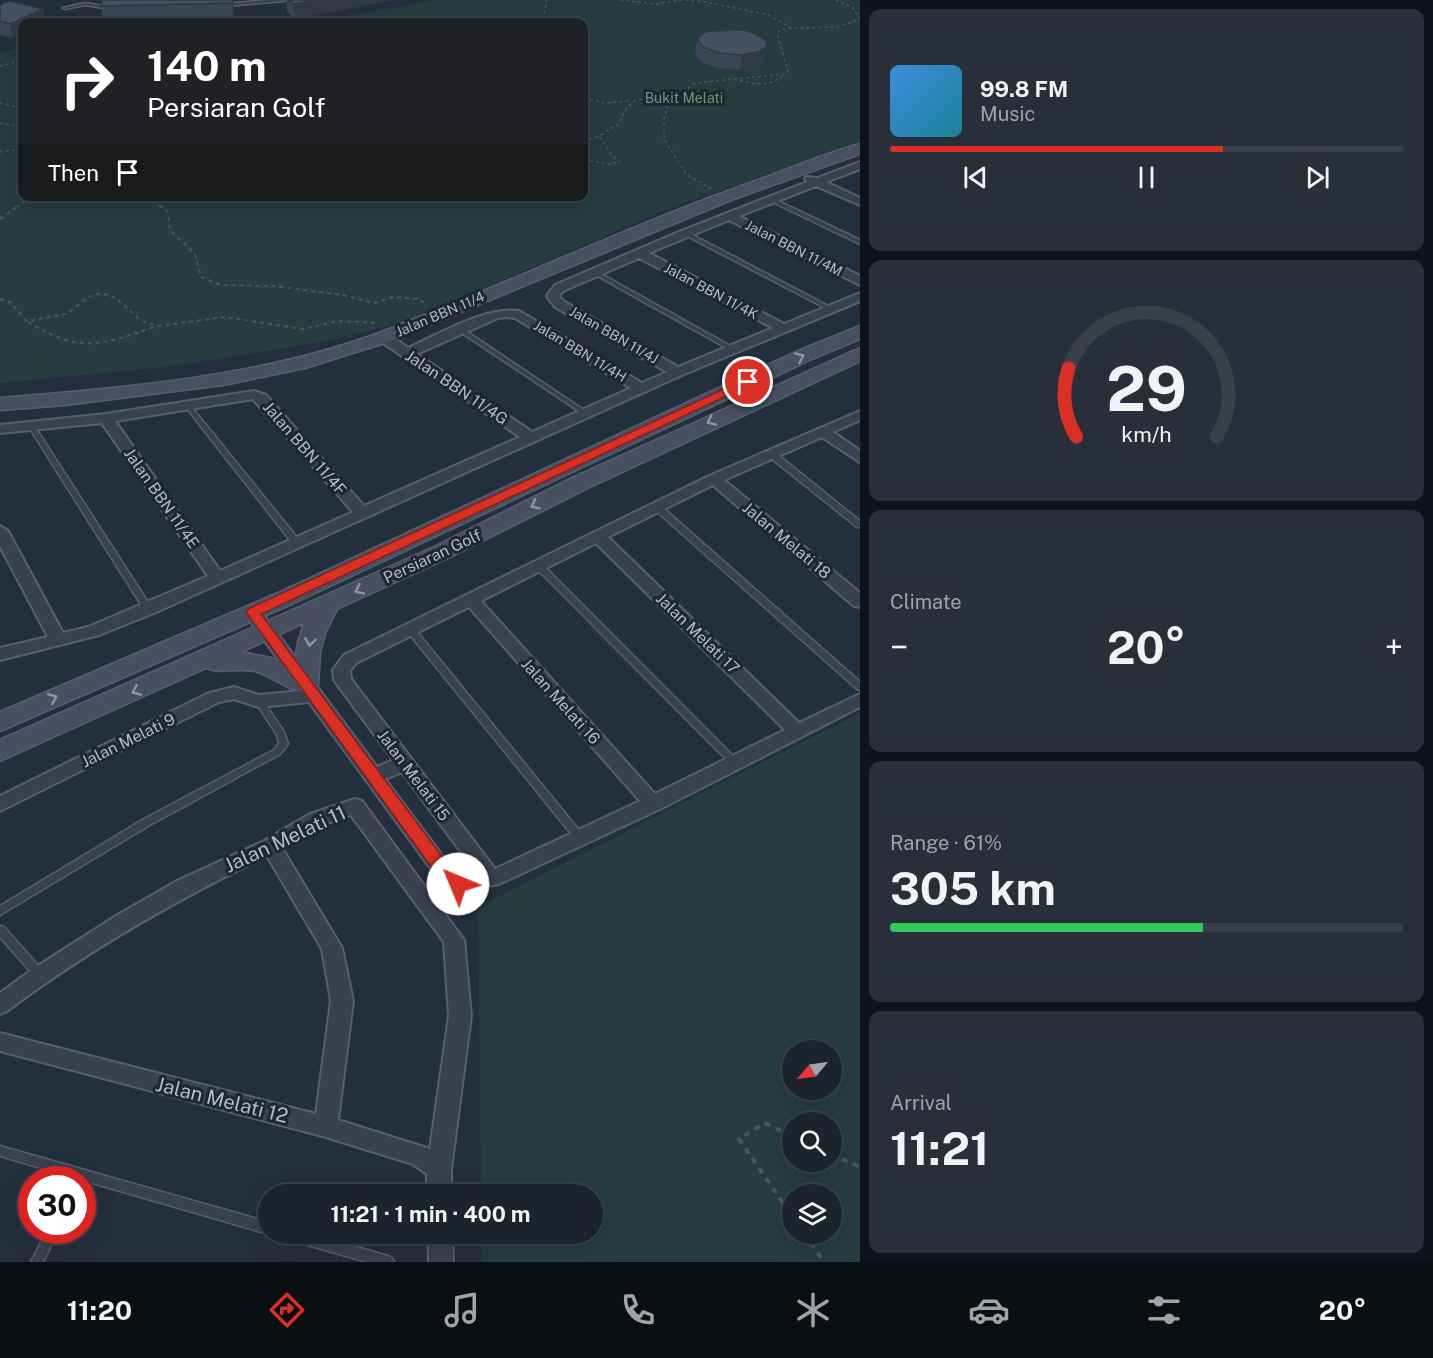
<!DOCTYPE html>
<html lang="en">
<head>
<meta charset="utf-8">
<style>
	:root { --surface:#1b232e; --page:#282f3a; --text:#f1f3f6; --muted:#a0a4aa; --line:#39404a; --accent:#d93025 }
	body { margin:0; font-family:"Public Sans",sans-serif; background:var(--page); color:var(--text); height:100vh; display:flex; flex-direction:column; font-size:22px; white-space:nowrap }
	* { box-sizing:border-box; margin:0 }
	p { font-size:20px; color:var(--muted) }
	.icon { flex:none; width:33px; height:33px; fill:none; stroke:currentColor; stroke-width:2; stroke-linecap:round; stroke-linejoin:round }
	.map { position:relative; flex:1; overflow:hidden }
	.drawer { display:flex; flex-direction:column; gap:9px; padding:9px; background:#0f1319; width:573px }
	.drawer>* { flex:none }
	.top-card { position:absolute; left:18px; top:18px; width:570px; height:183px; border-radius:12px; box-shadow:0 6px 24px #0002,0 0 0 2px var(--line); background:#202124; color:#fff; overflow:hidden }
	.needle { width:39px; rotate:241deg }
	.buttons { position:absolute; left:782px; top:1040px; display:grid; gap:12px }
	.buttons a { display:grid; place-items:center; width:60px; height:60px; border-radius:50%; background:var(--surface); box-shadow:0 6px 24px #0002,0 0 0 2px var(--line); font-size:30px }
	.speed { position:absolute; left:18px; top:1166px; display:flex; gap:12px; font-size:30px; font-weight:700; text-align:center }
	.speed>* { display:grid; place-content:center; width:78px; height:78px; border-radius:50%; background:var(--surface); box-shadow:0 6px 24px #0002,0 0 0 2px var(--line); line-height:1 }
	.speed .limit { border:9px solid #d22; background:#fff; color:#111 }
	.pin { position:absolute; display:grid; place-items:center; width:51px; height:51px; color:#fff; margin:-26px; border:3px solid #fff; border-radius:50%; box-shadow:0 2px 6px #0007 }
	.me { position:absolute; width:66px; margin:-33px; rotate:315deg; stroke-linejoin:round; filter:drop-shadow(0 0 4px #0008) }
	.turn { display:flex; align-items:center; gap:21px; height:126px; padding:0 30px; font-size:27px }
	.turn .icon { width:78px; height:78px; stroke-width:2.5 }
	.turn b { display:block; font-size:42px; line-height:51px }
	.then { display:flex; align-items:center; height:57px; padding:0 30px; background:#0003; gap:12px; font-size:22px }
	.big { font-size:45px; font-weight:700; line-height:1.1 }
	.drawer .widget { flex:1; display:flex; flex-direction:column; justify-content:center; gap:9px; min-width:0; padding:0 21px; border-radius:12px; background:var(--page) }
	.drawer .dial { align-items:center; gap:0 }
	.dial svg { height:156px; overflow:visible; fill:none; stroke:var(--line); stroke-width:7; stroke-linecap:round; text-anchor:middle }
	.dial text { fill:var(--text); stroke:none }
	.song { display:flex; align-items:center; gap:18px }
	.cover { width:72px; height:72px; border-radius:9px; background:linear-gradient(135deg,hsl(210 70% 55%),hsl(190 70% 35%)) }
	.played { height:6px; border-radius:3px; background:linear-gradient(90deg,var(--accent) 65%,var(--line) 65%) }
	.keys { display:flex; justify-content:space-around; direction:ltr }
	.heat { display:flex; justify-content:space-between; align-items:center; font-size:33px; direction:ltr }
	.charge { height:9px; border-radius:4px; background:linear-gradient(90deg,#34c759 61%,var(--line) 0) }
	.trip { position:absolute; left:258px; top:1184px; width:345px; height:60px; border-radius:30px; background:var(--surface); box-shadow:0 6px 24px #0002,0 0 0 2px var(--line); font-weight:700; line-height:60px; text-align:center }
	.dock { display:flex; height:96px; justify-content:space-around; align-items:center; background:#0b0e12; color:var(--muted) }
	.dock .icon { width:42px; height:42px }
	.dock .current { color:var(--accent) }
	.dock b { font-size:27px; color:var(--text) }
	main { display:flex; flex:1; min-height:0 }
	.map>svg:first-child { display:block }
</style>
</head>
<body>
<main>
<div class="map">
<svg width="860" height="1262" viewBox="0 0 860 1262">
	<rect width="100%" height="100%" fill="#242f3e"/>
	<path fill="#263c3f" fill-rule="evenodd" d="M435,0H860V143L678,205L402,323L322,342L166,367L0,383V54L22,46V196H584V22H318Z
		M860,713V1262H482L481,1233H592V1194H481L478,907ZM792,1050H831V1089H792ZM792,1122H831V1161H792ZM792,1194H831V1233H792Z"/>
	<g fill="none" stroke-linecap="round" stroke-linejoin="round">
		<g stroke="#565f6c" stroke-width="3">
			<path id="lane" d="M269,0H286L284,1L225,6L223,5L225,4Z
				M85,3L110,7L112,8L110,9L85,5L65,9L63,8Z
				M768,198H772L860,240V244L768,200Z
				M683,232H687L834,309L833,310H829L683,234Z
				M594,270L734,348L735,349L732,351L730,350L592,273L591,272Z
				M461,328L463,329L588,413L585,415L583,414L459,331V329Z
				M187,403L189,404L299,540L300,542L299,544H293L185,406L184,405Z
				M32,425L35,427L151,607L152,609L151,611H145L29,427Z
				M767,451H773L860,521V527H857L767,455L766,453Z
				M655,506H661L860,682V690L857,689L655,510L654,508Z
				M534,562H540L738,761L740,763L738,765H732L534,566L533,564Z
				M410,626L413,627L583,835L585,838L583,841L580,842L577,841L407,631L406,629L407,627Z
				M259,698L262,699L284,732L288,744L280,754L150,825L0,915V906L144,819L274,750L279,743L277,735L255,701L256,699Z
				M0,926L4,927L44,972L45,975L44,978L40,979L36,978L0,937Z
				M0,1146L268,1222V1233H270L268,1234L82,1180V1179H78L0,1156Z
				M47,1230H59L43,1262H31Z
				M280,1233H307L388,1256L392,1258L394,1262H367L286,1239L282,1237Z"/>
		</g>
		<g stroke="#565f6c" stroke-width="4">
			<path id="street" d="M860,162V169L826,182L860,198V205L816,186L739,216L860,276V285L729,220L649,253L784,324L860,293V301L682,375L154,613L99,635L0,660V648L48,637L0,546V526L8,531L63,633L88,627L208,576L102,423L0,433V425L106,414L254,391L266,395L364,506L520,437L379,340L378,337L379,334H389L408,348C439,334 486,306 519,311L642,383L667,372L555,307L547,296L555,285L681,231L807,182L805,179L806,177L817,178ZM639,258L773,328L678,367L563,301L559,296L563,291ZM507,317L515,318L631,388L532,432L417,354L498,318ZM253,399L353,512L220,571L115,421Z
				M860,411V420L833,432L860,451V462L822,437L724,480L860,593V607L854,606L713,485L608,537L799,723L860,694V707L660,809L499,884L465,891L442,884L309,702L259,707L234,699L219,702L0,811V796L209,693L234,687L259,695L301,691L244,612L246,608H258L377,767L393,760L334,680L333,670L344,655L709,476ZM596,543L785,730L655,794L481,601ZM469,607L640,801L495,869L351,679L350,671L356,663ZM402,772L478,875L465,876L456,874L385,779Z
				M355,799L362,801L464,940L471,1016L451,1169V1194H427V1174L413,1164L326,1137L0,1051V1033L316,1114L331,1001L322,949L267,856C174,901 90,949 7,1011L0,1014V993L33,969L116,916L177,881L264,841L310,814ZM351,815L444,942L449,1016L430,1149L338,1120L353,1001L342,948L282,848L324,824Z
				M428,1233H452L453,1262H429Z"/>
		</g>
		<g stroke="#565f6c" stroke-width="3">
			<path id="secondary" d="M860,144V154L731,200L391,341L305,368L223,385L65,405L0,410V398C127,388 259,377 379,333C507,284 632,224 761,179C794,167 827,153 860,144Z
				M860,326V339L812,359L294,603L0,731V712L278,593L798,351Z
				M860,348V361L590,487L450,557L337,609L325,633L320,653L318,685L315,691C295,697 277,678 258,672C240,666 221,675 206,668L0,761V740L434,547L574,477ZM304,623L298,643L294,668L271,658L241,652Z"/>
		</g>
		<path stroke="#44595c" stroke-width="1.5" stroke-dasharray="3 3" stroke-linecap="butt" d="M620,0L656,4L681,0L701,1L769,15L791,28L837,27L860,19L853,8L836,0
			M487,22L537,19L544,16L547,0
			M0,66L22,60
			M734,79C752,84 770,88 785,74
			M584,98L605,103L629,101
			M0,103L22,108
			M0,123L22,127
			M584,141L599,136L620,123C628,94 644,98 669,101
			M0,152L22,149
			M584,159L607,164L620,162L612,155L599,136
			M711,189L686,174L664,139V118L669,101L695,83L785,74L788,71L777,34L780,30L791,28
			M155,196L153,200L161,207
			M17,207L31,196"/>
		<path stroke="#44595c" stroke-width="2" stroke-dasharray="4 4" stroke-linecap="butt" d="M159,205L168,212L170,230L195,254L201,277L221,285L273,286L343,295L374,303L393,297L417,299L428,304
			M0,219L19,205
			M0,299L10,302L27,321L67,314L88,297L101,293L116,298L141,321L158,326L225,317L303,329L338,321L379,323
			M28,322C79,353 100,346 154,327"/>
		<path stroke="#44595c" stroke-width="4" stroke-dasharray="6 6" stroke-linecap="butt" d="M792,1136L765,1123L739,1139L792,1216
			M831,1154L860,1167
			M804,1233L824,1262"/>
		<use href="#lane" fill="#38414e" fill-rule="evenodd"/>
		<use href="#street" fill="#38414e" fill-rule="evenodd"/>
		<use href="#secondary" fill="#465061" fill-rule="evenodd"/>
	</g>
	<path fill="#3b4654" d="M233,0L234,11L233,18L103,20L101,6Z
		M286,0H393L295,19L287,12Z
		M0,5L43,9L45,22H22L13,38L0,35Z
		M697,39L764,62L758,66L740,70L718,68L701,62L695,54Z"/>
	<path fill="#303945" d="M233,0L234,11L233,18L232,3Z
		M318,0H393L295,19L294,4Z
		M43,9L45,22H22V34L13,38L10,24Z
		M766,47L764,62L758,66L740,70L742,55Z"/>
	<path fill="#455162" stroke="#303945" stroke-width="1.5" d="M102,0H233L232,3L101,6Z
		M288,0H318L294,4Z
		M9,1L43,9L10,24L0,21V5Z
		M744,30L756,34L767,41L766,47L760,51L742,55L720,53L703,47L697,39L701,34L710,31Z"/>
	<defs><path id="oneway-chevron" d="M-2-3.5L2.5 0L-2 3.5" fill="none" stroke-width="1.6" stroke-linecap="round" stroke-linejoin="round" transform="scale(1.5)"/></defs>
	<g stroke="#8e96a5">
		<use href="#oneway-chevron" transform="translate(800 357) rotate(-24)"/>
		<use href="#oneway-chevron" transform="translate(711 421) rotate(155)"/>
		<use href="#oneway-chevron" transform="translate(535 505) rotate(153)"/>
		<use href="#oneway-chevron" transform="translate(359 590) rotate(155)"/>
		<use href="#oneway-chevron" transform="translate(310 642) rotate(98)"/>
		<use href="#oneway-chevron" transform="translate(136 691) rotate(157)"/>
		<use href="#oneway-chevron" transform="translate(53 698) rotate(-23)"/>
	</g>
	<path fill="#d93025" stroke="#8d1f18" stroke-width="1.5" d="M748,378L753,382L752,384L261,614L455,874L463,879L466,884L463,888L458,890L443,883L246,612L248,609Z"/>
	<g text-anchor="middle" stroke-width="6" stroke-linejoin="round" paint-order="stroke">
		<g font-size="14" fill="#6b9a76" stroke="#1d2633">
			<text x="684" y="103">Bukit Melati</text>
		</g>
		<g font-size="14" fill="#b4bcc9" stroke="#1d2633">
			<text transform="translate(794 248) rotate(27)" y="5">Jalan BBN 11/4M</text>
			<text transform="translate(711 291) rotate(28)" y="5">Jalan BBN 11/4K</text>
			<text transform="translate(440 314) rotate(-23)" y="5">Jalan BBN 11/4</text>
			<text transform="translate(614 335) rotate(30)" y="5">Jalan BBN 11/4J</text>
			<text transform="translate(580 351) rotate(31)" y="5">Jalan BBN 11/4H</text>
		</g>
		<g font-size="16" fill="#b4bcc9" stroke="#1d2633">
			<text transform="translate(457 387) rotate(34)" y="6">Jalan BBN 11/4G</text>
			<text transform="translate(305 448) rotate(49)" y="6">Jalan BBN 11/4F</text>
			<text transform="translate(162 498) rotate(55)" y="6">Jalan BBN 11/4E</text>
			<text transform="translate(787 540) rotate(40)" y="6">Jalan Melati 18</text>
			<text transform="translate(432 556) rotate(-25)" y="6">Persiaran Golf</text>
			<text transform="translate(698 633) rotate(44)" y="6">Jalan Melati 17</text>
			<text transform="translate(561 701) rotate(48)" y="6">Jalan Melati 16</text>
			<text transform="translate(128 740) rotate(-26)" y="6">Jalan Melati 9</text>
			<text transform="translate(414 775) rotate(53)" y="6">Jalan Melati 15</text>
		</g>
		<g font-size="20" fill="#b4bcc9" stroke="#1d2633">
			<text transform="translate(285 839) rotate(-25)" y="7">Jalan Melati 11</text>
			<text transform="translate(222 1100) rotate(14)" y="7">Jalan Melati 12</text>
		</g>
	</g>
</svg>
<div class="buttons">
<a><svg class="needle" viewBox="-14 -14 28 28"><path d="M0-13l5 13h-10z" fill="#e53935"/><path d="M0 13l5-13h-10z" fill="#a0a4aa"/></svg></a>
<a><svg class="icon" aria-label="search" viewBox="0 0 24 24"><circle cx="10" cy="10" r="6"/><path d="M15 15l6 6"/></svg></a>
<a><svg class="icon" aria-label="layers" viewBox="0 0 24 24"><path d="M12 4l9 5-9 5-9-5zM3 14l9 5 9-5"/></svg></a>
</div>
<div class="speed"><div class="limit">30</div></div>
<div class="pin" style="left:748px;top:382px;background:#d93025"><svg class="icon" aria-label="arrive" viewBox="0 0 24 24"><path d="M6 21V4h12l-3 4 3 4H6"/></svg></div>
<svg class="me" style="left:458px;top:884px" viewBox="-20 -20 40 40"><circle r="19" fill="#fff"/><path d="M0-13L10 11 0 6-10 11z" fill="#d93025"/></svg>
<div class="trip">11:21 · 1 min · 400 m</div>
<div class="top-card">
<div class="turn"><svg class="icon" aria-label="right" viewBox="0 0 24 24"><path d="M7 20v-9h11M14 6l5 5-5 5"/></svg><div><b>140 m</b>Persiaran Golf</div></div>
<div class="then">Then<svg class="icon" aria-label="arrive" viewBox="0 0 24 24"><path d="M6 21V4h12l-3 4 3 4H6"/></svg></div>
</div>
</div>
<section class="drawer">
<div class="widget">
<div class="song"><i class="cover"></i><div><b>99.8 FM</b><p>Music</p></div></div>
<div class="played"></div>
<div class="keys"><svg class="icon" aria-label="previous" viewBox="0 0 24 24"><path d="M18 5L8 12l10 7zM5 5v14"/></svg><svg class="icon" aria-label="pause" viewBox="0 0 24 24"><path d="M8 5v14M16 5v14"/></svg><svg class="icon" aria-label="next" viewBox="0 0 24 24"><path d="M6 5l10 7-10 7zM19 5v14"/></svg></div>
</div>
<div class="widget dial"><svg viewBox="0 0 100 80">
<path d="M14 69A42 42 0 1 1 86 69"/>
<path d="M14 69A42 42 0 0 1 10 34" stroke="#d93025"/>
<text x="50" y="56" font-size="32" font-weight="700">29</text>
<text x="50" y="72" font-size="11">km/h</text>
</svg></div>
<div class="widget"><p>Climate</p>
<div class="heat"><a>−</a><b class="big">20°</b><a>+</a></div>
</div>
<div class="widget"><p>Range · 61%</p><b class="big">305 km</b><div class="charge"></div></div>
<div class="widget"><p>Arrival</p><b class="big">11:21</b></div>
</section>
</main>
<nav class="dock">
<b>11:20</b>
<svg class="icon current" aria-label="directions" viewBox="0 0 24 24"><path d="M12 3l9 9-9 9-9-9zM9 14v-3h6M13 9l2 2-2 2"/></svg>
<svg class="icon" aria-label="music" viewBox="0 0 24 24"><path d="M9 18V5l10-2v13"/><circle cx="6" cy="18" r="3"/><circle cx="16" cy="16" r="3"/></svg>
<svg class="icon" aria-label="phone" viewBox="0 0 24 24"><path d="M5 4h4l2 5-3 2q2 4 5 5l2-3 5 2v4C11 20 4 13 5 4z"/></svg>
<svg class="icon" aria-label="climate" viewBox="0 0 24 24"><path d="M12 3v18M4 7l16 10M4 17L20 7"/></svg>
<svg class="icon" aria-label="car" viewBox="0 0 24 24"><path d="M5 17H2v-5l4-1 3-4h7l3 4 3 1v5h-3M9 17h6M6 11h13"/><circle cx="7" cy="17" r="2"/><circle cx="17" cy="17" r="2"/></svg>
<svg class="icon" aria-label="filters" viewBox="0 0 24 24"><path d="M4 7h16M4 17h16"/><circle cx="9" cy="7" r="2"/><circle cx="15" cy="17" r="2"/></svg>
<b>20°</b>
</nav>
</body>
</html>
